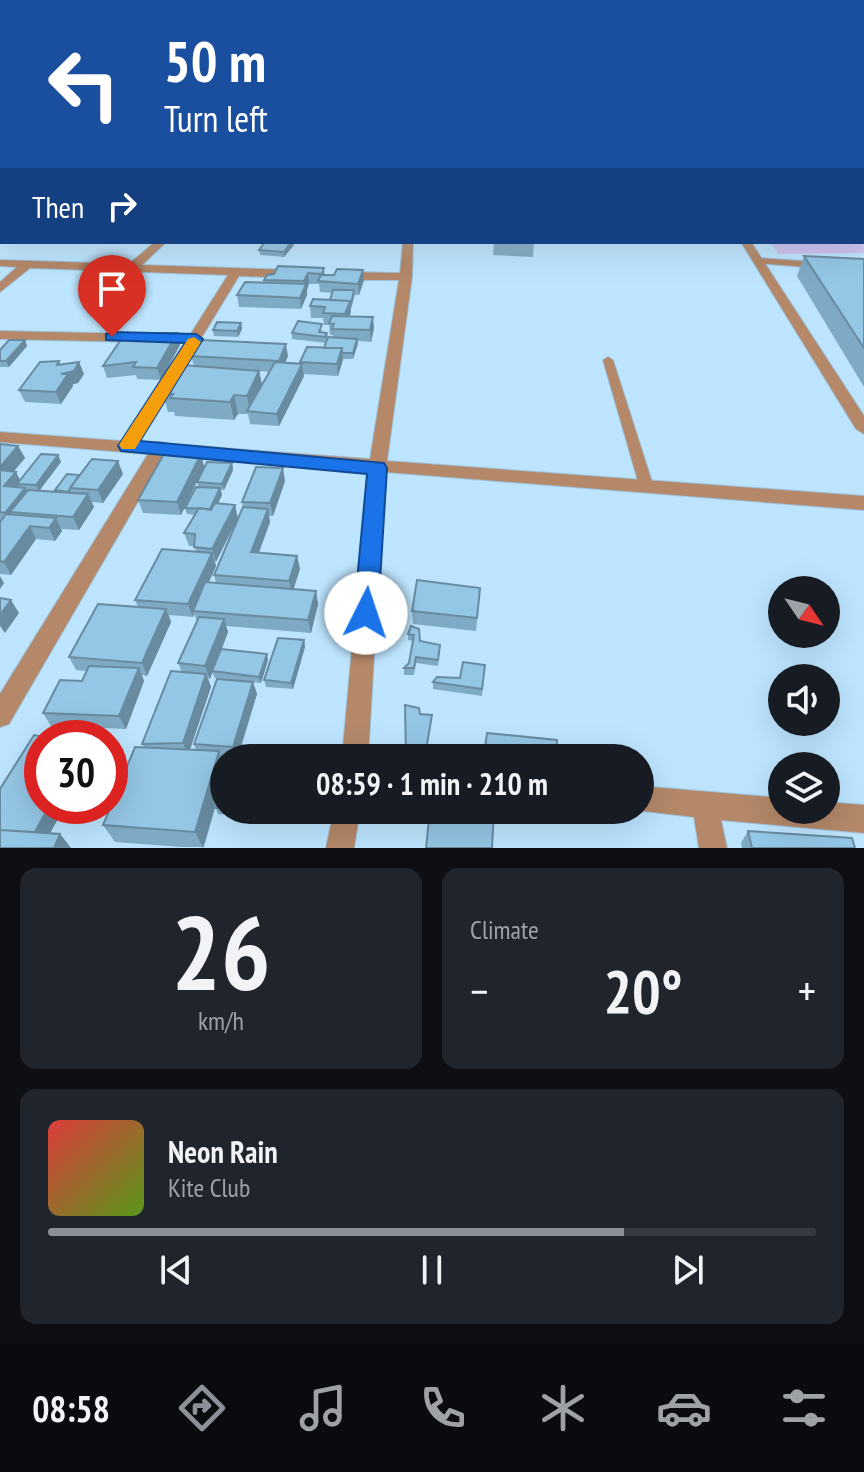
<!DOCTYPE html>
<html lang="en">
<head>
<meta charset="utf-8">
<style>
	:root { --surface:#171b24; --page:#20242c; --text:#f1f3f6; --muted:#9ea1a6; --line:#363941; --accent:#8c9099 }
	body { margin:0; font-family:"PT Sans Narrow",sans-serif; background:var(--page); color:var(--text); height:100vh; display:flex; flex-direction:column; font-size:30px; white-space:nowrap }
	* { box-sizing:border-box; margin:0 }
	p { font-size:26px; color:var(--muted) }
	.icon { flex:none; width:44px; height:44px; fill:none; stroke:currentColor; stroke-width:2; stroke-linecap:round; stroke-linejoin:round }
	.map { position:relative; height:848px; overflow:hidden }
	.panel { display:flex; flex-direction:column; gap:20px; padding:20px; background:#0d0f14; flex:1 }
	.panel>* { flex:none }
	.guide { position:absolute; left:0px; top:0px; width:864px; height:244px; box-shadow:0 8px 32px #0002; background:#1a4fa0; color:#fff; overflow:hidden }
	.needle { width:52px; rotate:125deg }
	.buttons { position:absolute; left:768px; top:576px; display:grid; gap:16px }
	.buttons a { display:grid; place-items:center; width:72px; height:72px; border-radius:50%; background:var(--surface); box-shadow:0 8px 32px #0002; font-size:40px }
	.speed { position:absolute; left:24px; top:720px; display:flex; gap:16px; font-size:40px; font-weight:700; text-align:center }
	.speed>* { display:grid; place-content:center; width:104px; height:104px; border-radius:50%; background:var(--surface); box-shadow:0 8px 32px #0002; line-height:1 }
	.speed .limit { border:12px solid #d22; background:#fff; color:#111 }
	.pin { position:absolute; display:grid; place-items:center; width:68px; height:68px; color:#fff; margin:-82px -34px; border-radius:50% 50% 50% 0; rotate:-45deg; box-shadow:0 0 8px #0007 }
	.pin .icon { rotate:45deg }
	.me { position:absolute; width:88px; margin:-44px; rotate:4deg; stroke-linejoin:round; filter:drop-shadow(0 0 6px #0008) }
	.turn { display:flex; align-items:center; gap:28px; height:168px; padding:0 32px; font-size:36px }
	.turn .icon { width:104px; height:104px; stroke-width:2.5 }
	.turn b { display:block; font-size:56px; line-height:68px }
	.then { display:flex; align-items:center; height:76px; padding:0 32px; background:#0003; gap:16px; font-size:30px }
	.big { font-size:60px; font-weight:800; line-height:1.1 }
	.panel .widget { flex:1; display:flex; flex-direction:column; justify-content:center; gap:12px; min-width:0; padding:0 28px; border-radius:16px; background:var(--page) }
	.panel .dial { align-items:center; gap:0 }
	.dial b { font-size:104px; line-height:1 }
	.song { display:flex; align-items:center; gap:24px }
	.cover { width:96px; height:96px; border-radius:12px; background:linear-gradient(135deg,hsl(0 70% 55%),hsl(90 70% 35%)) }
	.played { height:8px; border-radius:4px; background:linear-gradient(90deg,var(--accent) 75%,var(--line) 75%) }
	.keys { display:flex; justify-content:space-around; direction:ltr }
	.heat { display:flex; justify-content:space-between; align-items:center; font-size:44px; direction:ltr }
	.panel .tiles { flex:1; display:grid; gap:20px; grid-template-columns:1fr 1fr }
	.widget:last-child { grid-column:span 2 }
	.trip { position:absolute; left:210px; top:744px; width:444px; height:80px; border-radius:40px; background:var(--surface); box-shadow:0 8px 32px #0002; font-weight:800; line-height:80px; text-align:center }
	.tabs { display:flex; height:128px; justify-content:space-around; align-items:center; background:#090b0e; color:var(--muted) }
	.tabs .icon { width:56px; height:56px }
	.tabs .selected { color:var(--accent) }
	.tabs b { font-size:36px; color:var(--text) }
	.map>svg:first-child { display:block }
</style>
</head>
<body>
<div class="map">
<svg width="864" height="848" viewBox="0 0 864 848">
	<rect width="100%" height="100%" fill="#bde5ff"/>
	<path fill="#ccbff0" d="M862,209L864,253L779,254L770,242H862Z"/>
	<g fill="none" stroke-linecap="round" stroke-linejoin="round">
		<g stroke="#9dc1d9" stroke-width="2">
			<path id="service" d="M758,258L817,262L821,265L817,268L755,263L754,261Z
				M608,357L613,360L654,488L652,491H642L640,488L603,360Z"/>
		</g>
		<g stroke="#9dc1d9" stroke-width="2">
			<path id="minor" d="M2,155V161L0,162V156Z
				M862,159H864V165H862Z
				M0,168H2V174H0Z
				M0,208H2V214H0Z
				M155,242H166L142,265L293,270L299,274L293,278L239,276L138,442H161L168,444L370,459L399,280H344L338,276L344,272L400,273L403,242H413L412,277L387,461L864,496V510L385,472L368,758H342L368,471L165,455L9,724L0,727V694L148,454L0,442V432L122,441L185,343L0,339V331L190,335L228,275L30,268L0,292V282L17,267L0,266V260L129,264Z
				M640,786L782,798V810H826V802L864,805V833L721,820L727,848H699L694,817L635,810H640Z
				M334,810H360L354,848H326Z"/>
		</g>
		<g stroke="#9dc1d9" stroke-width="2">
			<path id="tertiary" d="M862,178L864,179V186L862,185Z
				M741,242H751L864,416V434L856,429Z"/>
		</g>
		<use href="#service" fill="#b48869" fill-rule="evenodd"/>
		<use href="#minor" fill="#b48869" fill-rule="evenodd"/>
		<use href="#tertiary" fill="#b48869" fill-rule="evenodd"/>
	</g>
	<path fill="#7faac5" fill-rule="evenodd" d="M494,242H534L533,257L493,255Z
		M294,245L284,257L260,255L259,250Z
		M804,256L864,259V387L797,276Z
		M324,268L325,275L364,280L359,295H355L349,316L374,328L371,342L358,341L353,359H343L338,376L303,374L304,376L279,426L250,424L248,414H238L234,420L175,416L174,412H168L163,394L194,366L191,356H288L285,363L301,364L300,362L324,348L326,343L292,339V333L323,330L322,332L327,333L328,338L333,337V335H330L329,325H324L323,318H311L310,306L330,300L332,293L320,292L319,284H309L307,290V295L301,309L239,307L237,295L265,282L264,280ZM259,371L269,372L262,385Z
		M241,323L242,329L238,337L214,336L213,330Z
		M25,340L27,346L9,367H0V350Z
		M180,345L161,380L137,379L136,375L107,378L103,366Z
		M60,364L84,374L78,383L73,384V386L61,404L25,402L19,390Z
		M0,444L18,446L25,458L14,471L16,472L20,480L58,455L61,462L40,490L56,492L55,490L79,475L123,474L103,503L92,502L94,507L79,530L61,529L62,531L55,541L36,539L11,575L0,574Z
		M201,454L204,467L181,515L143,513L138,500Z
		M232,463L233,470L224,490H221L222,495L218,503L238,518L243,507L242,502L285,481L273,516H269L270,522L259,553L297,556L300,569L293,589L316,591L318,604L311,633L226,626L228,632L222,649L268,660L261,683L253,682L257,694L238,758H221L224,765V776L204,847H181L115,842L103,825L144,747L142,744L182,672L178,663L197,621L194,614L193,617L169,615L171,622L147,676L142,675L144,681L126,729L51,726L43,713L82,681L87,671L76,670L69,657L138,607L135,600L196,551L194,546H189L184,533L195,515L187,514L185,508L198,487L197,482ZM236,523L214,575L216,583L209,582L216,566L215,562ZM212,672L215,678L240,681L194,744L196,750H190L211,687L208,678L210,679Z
		M480,588L476,631L413,624L412,611Z
		M411,626L420,641L440,645L438,666L416,663L414,675H404V668L409,663L413,641L408,640V634Z
		M304,640L305,647L293,689L266,687L264,680Z
		M485,665L482,696L433,689V682L460,678Z
		M487,733L556,758H483Z
		M224,790V810H244L242,817L218,814L216,808Z
		M42,806H85L77,820L59,817L50,833L60,834L71,848H0Z
		M748,831L855,848H742L741,843Z"/>
	<path fill="#688ba0" d="M291,242H293L294,245L284,257V252Z
		M363,270L364,280L359,295L358,284Z
		M308,273L309,284L307,290V295L301,309L300,298L305,285L304,281Z
		M350,301L351,312L346,326L345,314Z
		M373,317L374,328L371,342L370,330Z
		M241,323L242,329L238,337L237,331Z
		M177,333L180,345L161,380L157,368Z
		M357,339L358,344L353,359V353Z
		M25,340L27,346L9,367L6,361Z
		M286,344L288,356L281,372L279,361Z
		M342,348L343,360L338,376L337,364Z
		M59,361L64,373L79,362L84,374L78,383L73,384V386L61,404L56,392L57,365Z
		M302,364L304,376L279,426L277,414Z
		M259,371L263,389L250,412L247,396Z
		M234,395L238,414L234,420L230,402Z
		M18,446L25,458L4,483L0,475V467Z
		M201,454L204,467L181,515L177,502Z
		M58,455L61,462L39,491L36,485Z
		M118,461L123,474L103,503L98,490Z
		M232,463L233,470L224,490L222,484Z
		M283,468L285,481L273,516L270,503Z
		M16,472L22,484H17L20,488L4,486Z
		M25,488L32,500L10,512L15,521L12,526L5,513Z
		M220,488L222,495L212,516L210,509Z
		M88,494L94,507L79,530L73,517Z
		M235,505L238,518L216,562L212,549Z
		M268,509L270,522L254,565L251,552Z
		M56,518L62,531L55,541L49,528Z
		M30,526L36,539L11,575L4,562Z
		M212,553L216,566L196,611H193L194,614L193,617L188,604Z
		M297,556L300,569L292,594L289,581Z
		M0,576L4,583L0,589Z
		M316,591L318,604L311,633L308,620Z
		M11,600L19,613L5,633L0,626V615Z
		M166,609L171,622L147,676L142,663Z
		M224,619L228,632L210,679L205,666Z
		M304,640L305,647L293,689L291,683Z
		M267,654L268,660L261,683L259,677Z
		M139,668L144,681L126,729L119,716Z
		M206,674L211,687L188,755L183,743Z
		M253,682L257,694L237,758L233,747Z
		M219,751L224,765V776L203,848L195,832Z
		M49,806L59,817L42,848L31,838Z
		M70,806H85L77,820L68,809Z
		M60,834L71,848H54Z"/>
	<path fill="#94c6e5" stroke="#688ba0" stroke-width="2" d="M265,242H291L284,252L259,250Z
		M804,256L864,259V348Z
		M278,266L324,268L322,274L308,273L304,281L264,280L267,275L274,274Z
		M337,269L363,270L358,284L318,281L321,275H334Z
		M245,282L306,284L300,298L237,295Z
		M333,290H354L351,304L350,301L330,300Z
		M313,299L350,301L345,314L323,313L325,307L310,306Z
		M332,316L373,317L370,330L332,329L334,324L329,323Z
		M298,321L322,324L319,332L327,333L325,337L292,333Z
		M217,322L241,323L237,331L213,330Z
		M152,333H177L157,368L133,367L136,362L103,366L122,338L143,339Z
		M328,337L357,339L353,353H342V348H324Z
		M9,340H25L6,361H0V350Z
		M201,340L286,344L279,361L191,356Z
		M307,347L342,348L337,364L300,362Z
		M59,361L57,365L79,362L74,371L61,374H68L56,392L19,390L40,362Z
		M275,362L302,364L277,414L247,411Z
		M182,365L259,371L247,396L234,395L230,402L170,398L173,394H163Z
		M0,444L18,446L0,467Z
		M165,452L201,454L177,502L138,500Z
		M41,454L58,455L36,485L17,484Z
		M92,459L118,461L98,490L70,488Z
		M207,462L232,463L222,484L197,482Z
		M256,467L283,468L270,503L242,502Z
		M0,470L16,472L4,486L25,488L5,513L0,512Z
		M67,474L79,475L68,492L55,490Z
		M196,487L220,488L210,509L185,508Z
		M28,490L88,494L73,517L10,512Z
		M215,503L235,505L212,549L194,547L195,534L184,533L199,508L211,510Z
		M243,507L268,509L251,552L297,556L289,581L214,575Z
		M6,514L56,518L49,528L30,526L4,562L0,561V522Z
		M162,549L212,553L188,604L135,600Z
		M417,580L480,588L477,618L412,611Z
		M205,582L316,591L308,620L193,611Z
		M0,598L11,600L0,615Z
		M98,604L166,609L142,663L69,657Z
		M199,617L224,619L205,666L178,663Z
		M411,626L419,629L420,641L440,645L438,660L416,657L414,668H404L409,663L414,635L408,634Z
		M278,638L304,640L291,683L264,680Z
		M221,649L267,654L259,677L212,671Z
		M463,662L485,665L482,689L433,682L437,677L460,678Z
		M89,666L139,668L119,716L43,713L60,680L82,681Z
		M171,671L206,674L183,743L142,744Z
		M217,679L253,682L233,747L194,744Z
		M405,705L419,708L420,714L432,715L425,756L406,757Z
		M487,733L557,740L556,758H524L484,754Z
		M34,735L49,738H42V806H49L35,832L0,830V789Z
		M135,747L219,751L195,832L103,825Z
		M222,790H224V809L216,808Z
		M54,806H70L68,809Z
		M430,810H494L492,848H426Z
		M0,830L60,834L54,848H0Z
		M748,831L852,838L855,848H752Z"/>
	<linearGradient id="sky" x2="0" y2="1"><stop stop-color="#6cb2c8"/><stop offset="0.55" stop-color="#e1f3ff"/><stop offset="1" stop-color="#e1f3ff" stop-opacity="0"/></linearGradient>
	<rect width="864" height="262" fill="url(#sky)"/>
	<path fill="#1a73e8" stroke="#114b97" stroke-width="2" d="M112,332L196,334L203,339L140,441L384,463L387,468L378,613L375,620L366,623L357,620L354,613L367,474L121,451L118,446L185,343L106,340V334Z"/>
	<path fill="#f59e0b" d="M194,337L201,342L135,449H122L119,445L122,440L188,339Z"/>
</svg>
<div class="buttons">
<a><svg class="needle" viewBox="-14 -14 28 28"><path d="M0-13l5 13h-10z" fill="#e53935"/><path d="M0 13l5-13h-10z" fill="#9ea1a6"/></svg></a>
<a><svg class="icon" aria-label="sound" viewBox="0 0 24 24"><path d="M4 9h4l5-4v14l-5-4H4zM17 9q2 3 0 6"/></svg></a>
<a><svg class="icon" aria-label="layers" viewBox="0 0 24 24"><path d="M12 4l9 5-9 5-9-5zM3 14l9 5 9-5"/></svg></a>
</div>
<div class="speed"><div class="limit">30</div></div>
<div class="pin" style="left:112px;top:337px;background:#d93025"><svg class="icon" aria-label="arrive" viewBox="0 0 24 24"><path d="M6 21V4h12l-3 4 3 4H6"/></svg></div>
<svg class="me" style="left:366px;top:613px" viewBox="-20 -20 40 40"><circle r="19" fill="#fff"/><path d="M0-13L10 11 0 6-10 11z" fill="#1a73e8"/></svg>
<div class="trip">08:59 · 1 min · 210 m</div>
<div class="guide">
<div class="turn"><svg class="icon" aria-label="left" viewBox="0 0 24 24"><path d="M17 20v-9H6M10 6l-5 5 5 5"/></svg><div><b>50 m</b>Turn left</div></div>
<div class="then">Then<svg class="icon" aria-label="right" viewBox="0 0 24 24"><path d="M7 20v-9h11M14 6l5 5-5 5"/></svg></div>
</div>
</div>
<section class="panel">
<div class="tiles">
<div class="widget dial"><b>26</b><p>km/h</p></div>
<div class="widget"><p>Climate</p>
<div class="heat"><a>−</a><b class="big">20°</b><a>+</a></div>
</div>
<div class="widget">
<div class="song"><i class="cover"></i><div><b>Neon Rain</b><p>Kite Club</p></div></div>
<div class="played"></div>
<div class="keys"><svg class="icon" aria-label="previous" viewBox="0 0 24 24"><path d="M18 5L8 12l10 7zM5 5v14"/></svg><svg class="icon" aria-label="pause" viewBox="0 0 24 24"><path d="M8 5v14M16 5v14"/></svg><svg class="icon" aria-label="next" viewBox="0 0 24 24"><path d="M6 5l10 7-10 7zM19 5v14"/></svg></div>
</div>
</div>
</section>
<nav class="tabs">
<b>08:58</b>
<svg class="icon selected" aria-label="directions" viewBox="0 0 24 24"><path d="M12 3l9 9-9 9-9-9zM9 14v-3h6M13 9l2 2-2 2"/></svg>
<svg class="icon" aria-label="music" viewBox="0 0 24 24"><path d="M9 18V5l10-2v13"/><circle cx="6" cy="18" r="3"/><circle cx="16" cy="16" r="3"/></svg>
<svg class="icon" aria-label="phone" viewBox="0 0 24 24"><path d="M5 4h4l2 5-3 2q2 4 5 5l2-3 5 2v4C11 20 4 13 5 4z"/></svg>
<svg class="icon" aria-label="climate" viewBox="0 0 24 24"><path d="M12 3v18M4 7l16 10M4 17L20 7"/></svg>
<svg class="icon" aria-label="car" viewBox="0 0 24 24"><path d="M5 17H2v-5l4-1 3-4h7l3 4 3 1v5h-3M9 17h6M6 11h13"/><circle cx="7" cy="17" r="2"/><circle cx="17" cy="17" r="2"/></svg>
<svg class="icon" aria-label="filters" viewBox="0 0 24 24"><path d="M4 7h16M4 17h16"/><circle cx="9" cy="7" r="2"/><circle cx="15" cy="17" r="2"/></svg>
</nav>
</body>
</html>
